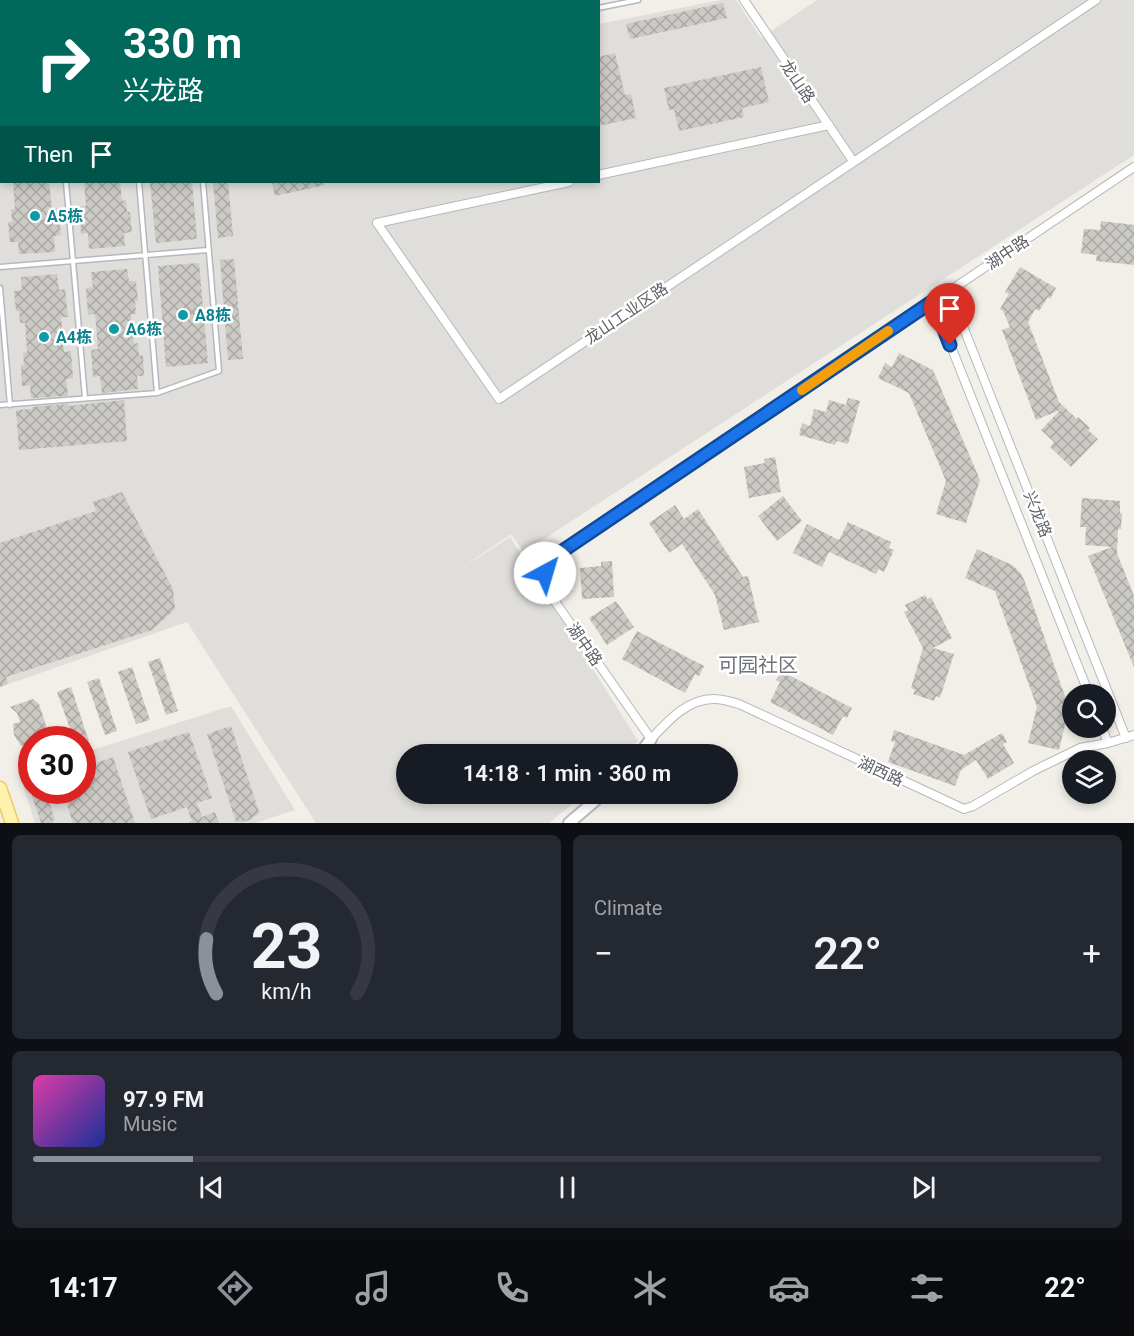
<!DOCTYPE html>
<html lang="en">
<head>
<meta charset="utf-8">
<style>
	:root { --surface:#171b24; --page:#242831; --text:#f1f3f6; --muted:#9ea1a6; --line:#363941; --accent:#8c9099 }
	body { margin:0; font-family:Roboto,"Noto Sans SC",sans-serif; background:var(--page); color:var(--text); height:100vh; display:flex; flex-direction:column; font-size:22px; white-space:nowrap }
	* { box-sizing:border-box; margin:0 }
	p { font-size:20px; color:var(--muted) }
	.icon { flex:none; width:33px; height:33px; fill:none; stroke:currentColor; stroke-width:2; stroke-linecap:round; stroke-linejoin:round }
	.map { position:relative; height:823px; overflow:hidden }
	.drawer { display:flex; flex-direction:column; gap:12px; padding:12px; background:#0d0f14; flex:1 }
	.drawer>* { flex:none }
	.top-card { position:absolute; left:0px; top:0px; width:600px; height:183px; box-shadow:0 3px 9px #0003; background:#00695c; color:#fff; overflow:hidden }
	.buttons { position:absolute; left:1062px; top:684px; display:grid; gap:12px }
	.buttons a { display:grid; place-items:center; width:54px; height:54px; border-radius:50%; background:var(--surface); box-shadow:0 3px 9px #0003; font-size:30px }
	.speed { position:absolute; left:18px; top:726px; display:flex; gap:12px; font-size:30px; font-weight:700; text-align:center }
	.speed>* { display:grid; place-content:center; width:78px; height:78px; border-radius:50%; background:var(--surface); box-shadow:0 3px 9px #0003; line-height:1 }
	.speed .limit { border:9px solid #d22; background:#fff; color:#111 }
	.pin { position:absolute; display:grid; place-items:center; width:51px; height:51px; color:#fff; margin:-62px -26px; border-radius:50% 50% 50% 0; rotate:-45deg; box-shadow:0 0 6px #0007 }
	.pin .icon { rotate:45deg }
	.me { position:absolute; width:66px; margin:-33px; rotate:39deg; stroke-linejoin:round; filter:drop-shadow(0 0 4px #0008) }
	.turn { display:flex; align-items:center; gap:21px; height:126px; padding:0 24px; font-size:27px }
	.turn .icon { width:78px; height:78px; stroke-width:2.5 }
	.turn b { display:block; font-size:42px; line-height:51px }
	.then { display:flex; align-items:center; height:57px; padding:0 24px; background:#0003; gap:12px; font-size:22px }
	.big { font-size:45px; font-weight:600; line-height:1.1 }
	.drawer .widget { flex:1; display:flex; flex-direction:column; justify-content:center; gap:9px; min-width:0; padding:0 21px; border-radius:9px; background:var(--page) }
	.drawer .dial { align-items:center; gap:0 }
	.dial svg { height:156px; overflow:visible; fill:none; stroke:var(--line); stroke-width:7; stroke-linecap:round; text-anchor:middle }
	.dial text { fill:var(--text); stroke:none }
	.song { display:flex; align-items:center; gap:18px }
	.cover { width:72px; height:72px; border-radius:9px; background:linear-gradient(135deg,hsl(320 70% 55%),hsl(230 70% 35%)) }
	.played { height:6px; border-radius:3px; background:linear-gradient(90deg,var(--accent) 15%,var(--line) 15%) }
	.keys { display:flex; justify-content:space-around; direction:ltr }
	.heat { display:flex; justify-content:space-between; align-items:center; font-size:33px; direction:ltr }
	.drawer .tiles { flex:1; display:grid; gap:12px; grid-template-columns:1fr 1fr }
	.widget:last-child { grid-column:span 2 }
	.trip { position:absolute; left:396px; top:744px; width:342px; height:60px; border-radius:30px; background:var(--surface); box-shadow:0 3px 9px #0003; font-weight:600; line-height:60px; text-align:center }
	.tab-bar { display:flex; height:96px; justify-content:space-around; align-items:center; background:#090b0e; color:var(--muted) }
	.tab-bar .icon { width:42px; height:42px }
	.tab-bar .on { color:var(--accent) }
	.tab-bar b { font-size:27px; color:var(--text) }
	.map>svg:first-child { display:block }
</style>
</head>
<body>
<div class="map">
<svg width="1134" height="823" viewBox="0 0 1134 823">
	<defs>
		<pattern id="building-cross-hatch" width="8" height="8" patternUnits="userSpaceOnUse" patternTransform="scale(1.5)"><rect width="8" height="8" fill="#cccac5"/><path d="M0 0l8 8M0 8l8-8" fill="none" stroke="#a9a8a4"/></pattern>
	</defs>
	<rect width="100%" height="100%" fill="#f1efe8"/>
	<path fill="#e0deda" d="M0,0H247V1L2,2V182H598L599,24L721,0H736L761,38L817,0H1134V155L524,552L511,534L454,573L510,537L638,741L624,754H406V794H585L580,798L549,823H316L187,622L0,687Z
		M231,706L295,810L256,823H35L19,773L31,769L32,790H82L83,753Z"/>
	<path fill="url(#building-cross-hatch)" d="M723,3L727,18L630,39L626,24Z
		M615,53L625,95L631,94L636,118L598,126V57Z
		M761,67L769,102L742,108L744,117L679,131L674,109L669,110L664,88Z
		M13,182H49L52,209L58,208L61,235L54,236L55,252L19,254L18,242H10L8,222H12L11,209H15Z
		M84,182H120L122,201L126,200L127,212H130L132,232L124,233L125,246L89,249L88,233L81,234L79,207L86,206Z
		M150,182H192L197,239L156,243Z
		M213,182H228L233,236L218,238Z
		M272,182H324L325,185L275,196Z
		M1101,221L1134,225V265L1096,261L1097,255L1081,253L1084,229L1100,230Z
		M234,259L243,359L228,360L220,260Z
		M199,263L208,363L166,367L158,266Z
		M1020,267L1056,288L1050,299L1048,297L1039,311L1035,309L1028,322L1059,402L1077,419L1078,417L1090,428L1088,430L1098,439L1071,467L1050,447L1054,442L1041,430L1060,410L1036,420L1002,330L1010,327L1003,311L1000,309L1009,294L1005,292Z
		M127,269L129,281H136L138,301H135L136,314H131L134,344L138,343L139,356L143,355L144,376H137L138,389L102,393L100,376L93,377L91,350L98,349L95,314L88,315L86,288L93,287L91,272Z
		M57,274L59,290L65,289L68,317H61L64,352L71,351L73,378L66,379L68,396L31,398L30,385L22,386L21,365H24L23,353L27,352L25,323H20L19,311H16L14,291L22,290L21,277Z
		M899,353L933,370L980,480L966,523L936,514L946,481L909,393L878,378L885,363L892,367Z
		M848,398L860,401L848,444L837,441L835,445L799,435L802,423L810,426L814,409L826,412L829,400L846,405Z
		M124,400L127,441L19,450L16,410L32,409V407L68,404V406Z
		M775,457L781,492L749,498L744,467L765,463L764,459Z
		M122,492L173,589L175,609L152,630L6,677L8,684L0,687V543L96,511L93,502Z
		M783,496L802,521L777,541L758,516Z
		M1082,498L1120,501V513H1122L1121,529H1118L1117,553L1134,596V667L1088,556L1112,547L1085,545L1086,527H1080Z
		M675,505L684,519L698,509L743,577L748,576L759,622L724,630L715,595L682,544L669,553L649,523Z
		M848,522L891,542L889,548L894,550L884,572L879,569L876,574L829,552L822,567L793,553L807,524L839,540Z
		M977,549L1012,565L1020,572L1025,582L1067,702L1068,713L1059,750L1028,743L1037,707L995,591L965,578Z
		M612,561L614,597L582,599L580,568L601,566V562Z
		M925,595L927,599L931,597L952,638L933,648L954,654L940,698L936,696L934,701L913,694L915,690L911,688L923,648L904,612L908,610L905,605Z
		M616,601L634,627L607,645L589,618Z
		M637,631L704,666L699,676L695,674L685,693L622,659Z
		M160,658L178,711L166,715L148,662Z
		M132,667L150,720L136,724L118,672Z
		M781,671L852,708L847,718L843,716L833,735L770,702L780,682L776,680Z
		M99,678L117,731L105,735L87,682Z
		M71,687L96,763L113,757L135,823H73L62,790H82V740H74L57,692Z
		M33,699L39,704L51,740H32V742L21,746L14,735L13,724L20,722L17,713L10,707Z
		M231,726L259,812L258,815L252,817L253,819L242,822H236L207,734Z
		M894,730L964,755L1002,733L1007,742L1003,744L1014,763L988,779L976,760L961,770L955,786L888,762L895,742L891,741Z
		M189,732L212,798L197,803L202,817L215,812L219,823H189L188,822L192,821L187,807L151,819L128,752Z
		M30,790H40L41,794L46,792L55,820L52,821L53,823H41Z"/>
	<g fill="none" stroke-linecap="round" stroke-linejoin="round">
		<g stroke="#b5b8bc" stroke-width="7">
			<path id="lane" d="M51,0V2
				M213,0V2
				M557,0L558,2
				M598,8L638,0
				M0,120H2
				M66,182L85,398
				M139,182L157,393
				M0,267L208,250
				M0,288L10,405
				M0,405L157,393L219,371L203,182"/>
		</g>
		<g stroke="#b5b8bc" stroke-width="10">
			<path id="street" d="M744,0L853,161
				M1134,167L552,558L545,573L547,590L651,739C668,721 688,698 715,699C723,699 731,702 739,704L964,809L973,806L1033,771L1080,748L1108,743L1134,735
				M598,175L829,125
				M569,182L377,223L499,399L1096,0
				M949,291L1126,738
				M933,301L1089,694
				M1102,728L1108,743"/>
		</g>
		<g stroke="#b6babf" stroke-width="14">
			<path id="secondary" d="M640,754L651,739
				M569,823L603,794"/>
		</g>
		<g stroke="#f2c960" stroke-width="15">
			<path id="primary" d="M0,788L12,823"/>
		</g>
		<use href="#lane" stroke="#fff" stroke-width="4"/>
		<use href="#street" stroke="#fff" stroke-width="8"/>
		<use href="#secondary" stroke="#fff" stroke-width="10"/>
		<use href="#primary" stroke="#fff2af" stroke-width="12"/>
	</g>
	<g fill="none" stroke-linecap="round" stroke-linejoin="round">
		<g stroke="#114b97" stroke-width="15">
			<path id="route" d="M545,573L552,558L933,301L950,345"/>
		</g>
		<use href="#route" stroke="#1a73e8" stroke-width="10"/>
		<path stroke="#f59e0b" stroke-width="10" d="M802,390L888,331"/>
	</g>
	<g fill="#0f9aa8" stroke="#fff" stroke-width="2">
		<circle cx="35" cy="216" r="6"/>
		<circle cx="183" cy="315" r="6"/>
		<circle cx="114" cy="329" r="6"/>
		<circle cx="44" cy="337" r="6"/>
	</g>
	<g text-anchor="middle" stroke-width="5" stroke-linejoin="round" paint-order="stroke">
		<g font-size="16" fill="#5f6368" stroke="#fff">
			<text transform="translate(798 81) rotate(56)" y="6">龙山路</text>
			<text transform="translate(1007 252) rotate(-34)" y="6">湖中路</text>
			<text transform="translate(626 313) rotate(-34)" y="6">龙山工业区路</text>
			<text transform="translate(1038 514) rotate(68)" y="6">兴龙路</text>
			<text transform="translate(585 644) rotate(55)" y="6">湖中路</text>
			<text transform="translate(881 771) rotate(25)" y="6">湖西路</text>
		</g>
		<g font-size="16" font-weight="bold" fill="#0d838f" stroke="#fff" text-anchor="start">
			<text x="47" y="222">A5栋</text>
			<text x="195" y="321">A8栋</text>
			<text x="126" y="335">A6栋</text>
			<text x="56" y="343">A4栋</text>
		</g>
		<g font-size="20" fill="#70757a" stroke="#fff">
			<text x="758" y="672">可园社区</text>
		</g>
	</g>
</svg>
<div class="buttons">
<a><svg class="icon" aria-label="search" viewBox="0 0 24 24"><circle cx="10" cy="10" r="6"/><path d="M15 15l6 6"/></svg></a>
<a><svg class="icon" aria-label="layers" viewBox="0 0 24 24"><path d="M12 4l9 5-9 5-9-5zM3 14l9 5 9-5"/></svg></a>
</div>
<div class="speed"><div class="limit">30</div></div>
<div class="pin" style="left:950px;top:345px;background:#d93025"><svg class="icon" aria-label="arrive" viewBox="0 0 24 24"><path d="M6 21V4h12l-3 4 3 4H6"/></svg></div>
<svg class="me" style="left:545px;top:573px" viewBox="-20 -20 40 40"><circle r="19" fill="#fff"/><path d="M0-13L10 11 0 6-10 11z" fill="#1a73e8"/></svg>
<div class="trip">14:18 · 1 min · 360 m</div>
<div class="top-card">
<div class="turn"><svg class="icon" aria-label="right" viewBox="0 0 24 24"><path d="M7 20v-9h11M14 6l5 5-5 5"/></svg><div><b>330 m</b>兴龙路</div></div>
<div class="then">Then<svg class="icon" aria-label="arrive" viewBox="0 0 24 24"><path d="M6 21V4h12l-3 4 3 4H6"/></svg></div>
</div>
</div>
<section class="drawer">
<div class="tiles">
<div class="widget dial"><svg viewBox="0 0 100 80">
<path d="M14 69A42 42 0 1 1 86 69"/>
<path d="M14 69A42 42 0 0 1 9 41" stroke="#8c9099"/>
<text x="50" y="56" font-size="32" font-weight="700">23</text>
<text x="50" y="72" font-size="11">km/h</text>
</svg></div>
<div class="widget"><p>Climate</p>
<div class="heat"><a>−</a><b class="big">22°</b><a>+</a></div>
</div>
<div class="widget">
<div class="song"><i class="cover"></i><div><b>97.9 FM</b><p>Music</p></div></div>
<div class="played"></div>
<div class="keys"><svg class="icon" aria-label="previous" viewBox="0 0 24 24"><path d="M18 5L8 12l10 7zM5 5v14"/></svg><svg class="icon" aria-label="pause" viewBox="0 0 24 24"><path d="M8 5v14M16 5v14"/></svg><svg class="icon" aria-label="next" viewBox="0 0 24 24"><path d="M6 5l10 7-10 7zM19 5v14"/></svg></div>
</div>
</div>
</section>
<nav class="tab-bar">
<b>14:17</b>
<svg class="icon on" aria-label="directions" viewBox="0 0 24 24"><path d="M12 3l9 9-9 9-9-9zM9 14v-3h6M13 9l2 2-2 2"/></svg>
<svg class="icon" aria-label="music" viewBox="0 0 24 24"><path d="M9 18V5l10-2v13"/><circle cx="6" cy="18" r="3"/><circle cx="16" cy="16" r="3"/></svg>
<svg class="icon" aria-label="phone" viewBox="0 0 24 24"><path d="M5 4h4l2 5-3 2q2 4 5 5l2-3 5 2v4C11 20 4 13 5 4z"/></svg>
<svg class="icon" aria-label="climate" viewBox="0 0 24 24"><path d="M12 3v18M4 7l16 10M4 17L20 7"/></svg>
<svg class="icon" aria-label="car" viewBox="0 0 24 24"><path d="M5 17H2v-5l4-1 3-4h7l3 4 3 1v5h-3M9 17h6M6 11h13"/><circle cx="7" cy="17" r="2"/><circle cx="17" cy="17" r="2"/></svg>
<svg class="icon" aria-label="filters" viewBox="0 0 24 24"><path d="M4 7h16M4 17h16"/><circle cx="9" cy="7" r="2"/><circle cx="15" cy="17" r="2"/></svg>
<b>22°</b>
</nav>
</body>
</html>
